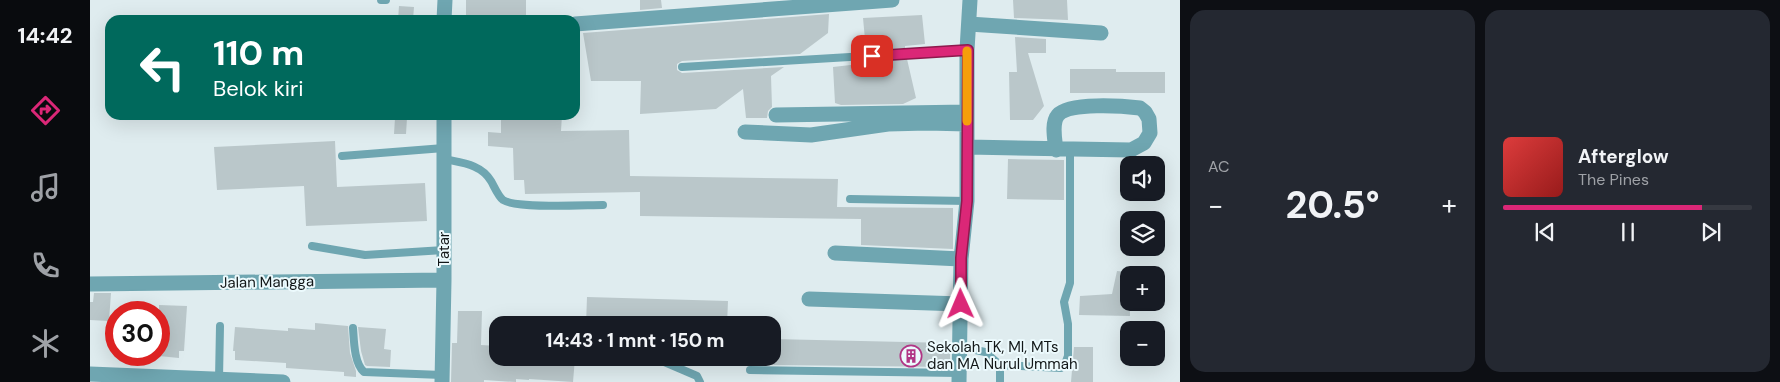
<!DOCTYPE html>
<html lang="id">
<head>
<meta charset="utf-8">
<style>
	:root { --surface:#171b24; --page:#242831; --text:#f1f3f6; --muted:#9ea1a6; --line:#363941; --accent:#db2777 }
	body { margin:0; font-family:"DM Sans",sans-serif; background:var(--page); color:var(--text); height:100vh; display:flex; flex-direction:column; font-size:19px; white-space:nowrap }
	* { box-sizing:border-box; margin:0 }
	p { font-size:16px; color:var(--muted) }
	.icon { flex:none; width:28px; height:28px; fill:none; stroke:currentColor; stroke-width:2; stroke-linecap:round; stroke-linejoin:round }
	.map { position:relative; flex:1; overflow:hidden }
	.sheet { display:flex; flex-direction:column; gap:10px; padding:10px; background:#0d0f14; width:600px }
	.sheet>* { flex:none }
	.guide { position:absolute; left:15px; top:15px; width:475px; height:105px; border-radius:15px; box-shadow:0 5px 20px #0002; background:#00695c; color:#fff; overflow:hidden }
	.fabs { position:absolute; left:1030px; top:156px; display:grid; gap:10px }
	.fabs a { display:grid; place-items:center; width:45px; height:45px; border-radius:10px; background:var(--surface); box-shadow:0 5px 20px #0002; font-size:25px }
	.speed { position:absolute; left:15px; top:301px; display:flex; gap:10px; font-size:25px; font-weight:700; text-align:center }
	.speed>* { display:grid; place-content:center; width:65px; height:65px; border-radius:50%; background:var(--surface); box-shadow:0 5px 20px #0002; line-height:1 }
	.speed .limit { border:8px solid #d22; background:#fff; color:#111 }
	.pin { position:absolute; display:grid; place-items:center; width:42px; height:42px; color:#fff; margin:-21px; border-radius:10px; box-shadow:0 2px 8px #0006 }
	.me { position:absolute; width:55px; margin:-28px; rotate:359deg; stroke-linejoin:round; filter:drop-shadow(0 0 4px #0008) }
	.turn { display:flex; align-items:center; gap:18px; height:105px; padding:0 25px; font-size:22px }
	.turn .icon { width:65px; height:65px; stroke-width:2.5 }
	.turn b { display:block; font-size:35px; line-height:42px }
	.big { font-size:38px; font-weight:700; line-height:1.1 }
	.sheet .tile { flex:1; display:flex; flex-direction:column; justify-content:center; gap:8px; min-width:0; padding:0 18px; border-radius:15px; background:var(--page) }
	.song { display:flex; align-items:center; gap:15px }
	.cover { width:60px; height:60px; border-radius:8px; background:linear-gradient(135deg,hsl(0 70% 55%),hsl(0 70% 35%)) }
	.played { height:5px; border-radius:2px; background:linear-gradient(90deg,var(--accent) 80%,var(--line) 80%) }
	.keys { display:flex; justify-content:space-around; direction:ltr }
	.heat { display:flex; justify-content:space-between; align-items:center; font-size:28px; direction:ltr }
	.sheet .tiles { flex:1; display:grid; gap:10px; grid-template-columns:repeat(2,1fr) }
	.trip { position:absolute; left:399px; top:316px; width:292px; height:50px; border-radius:15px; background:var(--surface); box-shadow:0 5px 20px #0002; font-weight:700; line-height:50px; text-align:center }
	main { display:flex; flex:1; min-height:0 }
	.dock { display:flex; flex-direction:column; width:90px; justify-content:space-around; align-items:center; background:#090b0e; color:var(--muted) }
	.dock .icon { width:35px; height:35px }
	.dock .on { color:var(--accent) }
	.dock b { font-size:22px; color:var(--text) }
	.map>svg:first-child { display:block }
</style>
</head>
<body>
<main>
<nav class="dock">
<b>14:42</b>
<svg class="icon on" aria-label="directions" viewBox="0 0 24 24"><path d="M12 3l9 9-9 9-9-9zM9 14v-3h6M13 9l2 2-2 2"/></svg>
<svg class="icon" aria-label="music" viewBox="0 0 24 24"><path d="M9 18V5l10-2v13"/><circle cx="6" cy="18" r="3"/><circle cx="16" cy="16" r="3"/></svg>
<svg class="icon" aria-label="phone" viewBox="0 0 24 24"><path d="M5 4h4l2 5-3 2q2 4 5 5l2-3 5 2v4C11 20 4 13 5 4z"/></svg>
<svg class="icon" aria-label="climate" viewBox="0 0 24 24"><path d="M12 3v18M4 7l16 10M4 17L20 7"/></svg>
</nav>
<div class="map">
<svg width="1090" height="382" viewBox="0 0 1090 382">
	<rect width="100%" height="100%" fill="#dfecef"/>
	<path fill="#bac7ca" d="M376,0H436V17H416V20H376Z
		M550,0H571L572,8L550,10Z
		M923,0H977L978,20L924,18Z
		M309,6L324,7L323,20H308Z
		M739,14L738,33L710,54L592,61L587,64V70L592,73L694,67L681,76L682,107L678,111L677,118H656L653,89L626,109L550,114L551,81H501L493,33Z
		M832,15L835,44L815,46V48L776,50L773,18Z
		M925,37L956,39V53H938L954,106L943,120H920L919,72H927Z
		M817,59L826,98L813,104L751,105L745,103L743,67L778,63L777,62Z
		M980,69H1026V72H1075V93H980Z
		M411,115H472L471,131L539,130L540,176L748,179L747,207L863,208V249L771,245V219L550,216V192L435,194L434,180H424L423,148L398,146V132L411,133Z
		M305,118H317L316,134H304Z
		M245,141L247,187L335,183L337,221L216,226L214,186L127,190L124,147Z
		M918,159L974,160V200L917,199Z
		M1027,271L1039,272L1040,316L989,315L990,296L1022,294Z
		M4,293H21L19,321L0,320V302H3Z
		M497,297L638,301L637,325H496Z
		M69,305L97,306L94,351H89V358L69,356Z
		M368,311H392L391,345L408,346V358H485L483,382L439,379V380L426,379V382L394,380V382H361L362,343H367Z
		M225,323L258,326L260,353L266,371V377L254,376V372L196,368V363L145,360V351H143L145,327L198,331V328L225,330Z
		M268,327L296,329L294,349L301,350L300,367L277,366L275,365L271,351Z
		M682,339L860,343V367L682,365Z
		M984,347H1003V382H981Z"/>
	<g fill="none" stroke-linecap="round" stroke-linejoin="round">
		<path stroke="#6fa6b1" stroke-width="8" d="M291,0H296
			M592,67L877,50
			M252,156L354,148
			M354,159C372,163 391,164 401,181C404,186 408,196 413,200C427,209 494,205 513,205
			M760,199L877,201
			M222,246L275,255L354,250
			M263,328C264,341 264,363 274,372L352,375
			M871,347L895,352L910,365L971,368L975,364L978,356V324L974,302L980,283V150
			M565,358L607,376L610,382
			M660,370L869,373
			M129,379L130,326
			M910,382V365"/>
		<path stroke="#6fa6b1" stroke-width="15" d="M354,20L355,0
			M485,24L802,0
			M879,24L1011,33
			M686,115L877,112
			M655,132L721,135L798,124L837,123L877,124
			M878,147L1041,150L1054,143L1060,133L1059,119L1055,112L1050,108C1033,106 979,102 968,115C961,123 965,140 966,150
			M745,253L871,259
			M0,284L354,280
			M719,299L871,304
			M0,374L193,382
			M352,382L354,280V115
			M869,382L871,259L877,201V50L880,0"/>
	</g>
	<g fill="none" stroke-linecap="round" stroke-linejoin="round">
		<g stroke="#8e194d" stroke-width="12">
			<path id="route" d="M782,56L878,50L877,201L871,258V304"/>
		</g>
		<use href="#route" stroke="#db2777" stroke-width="9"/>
		<path stroke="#f59e0b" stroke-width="9" d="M877,121V51"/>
	</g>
	<defs>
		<g id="building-ring" transform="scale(1.125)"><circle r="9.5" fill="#ecfafd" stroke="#b13585" stroke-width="1.5"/><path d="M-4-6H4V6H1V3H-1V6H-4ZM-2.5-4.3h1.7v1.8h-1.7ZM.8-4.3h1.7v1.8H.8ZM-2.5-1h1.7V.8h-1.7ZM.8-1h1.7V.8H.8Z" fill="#b13585"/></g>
	</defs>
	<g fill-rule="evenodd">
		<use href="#building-ring" x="821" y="356"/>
	</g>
	<g text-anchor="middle" stroke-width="4" stroke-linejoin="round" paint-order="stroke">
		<g font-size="15" fill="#121718" stroke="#ecfafd">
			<text transform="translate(354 249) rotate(-90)" y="5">Tatar</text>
			<text transform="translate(177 282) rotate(-1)" y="5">Jalan Mangga</text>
		</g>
		<g font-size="15" fill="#121718" stroke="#ecfafd" text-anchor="start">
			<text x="837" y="352">Sekolah TK, MI, MTs<tspan x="837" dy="17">dan MA Nurul Ummah</tspan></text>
		</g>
	</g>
</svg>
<div class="fabs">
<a><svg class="icon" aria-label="sound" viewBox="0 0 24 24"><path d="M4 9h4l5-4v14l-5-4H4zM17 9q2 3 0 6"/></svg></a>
<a><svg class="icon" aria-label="layers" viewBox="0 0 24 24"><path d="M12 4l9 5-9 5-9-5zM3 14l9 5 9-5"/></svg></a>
<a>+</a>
<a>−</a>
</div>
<div class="speed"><div class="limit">30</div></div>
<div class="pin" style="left:782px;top:56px;background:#d93025"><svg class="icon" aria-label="arrive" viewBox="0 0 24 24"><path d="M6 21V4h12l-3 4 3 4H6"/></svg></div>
<svg class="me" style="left:871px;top:304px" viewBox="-20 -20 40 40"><path d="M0-17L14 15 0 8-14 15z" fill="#db2777" stroke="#fff" stroke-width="4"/></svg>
<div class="trip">14:43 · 1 mnt · 150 m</div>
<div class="guide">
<div class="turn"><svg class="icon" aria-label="left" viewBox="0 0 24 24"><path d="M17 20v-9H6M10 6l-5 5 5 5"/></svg><div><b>110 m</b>Belok kiri</div></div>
</div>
</div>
<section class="sheet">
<div class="tiles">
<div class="tile"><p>AC</p>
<div class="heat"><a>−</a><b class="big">20.5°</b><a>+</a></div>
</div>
<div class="tile">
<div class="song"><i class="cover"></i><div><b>Afterglow</b><p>The Pines</p></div></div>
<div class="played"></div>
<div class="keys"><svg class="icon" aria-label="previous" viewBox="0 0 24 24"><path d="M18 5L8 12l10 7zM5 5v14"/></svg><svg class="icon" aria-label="pause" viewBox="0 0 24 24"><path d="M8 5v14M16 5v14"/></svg><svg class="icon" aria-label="next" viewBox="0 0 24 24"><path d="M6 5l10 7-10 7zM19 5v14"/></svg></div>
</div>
</div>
</section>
</main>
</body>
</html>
